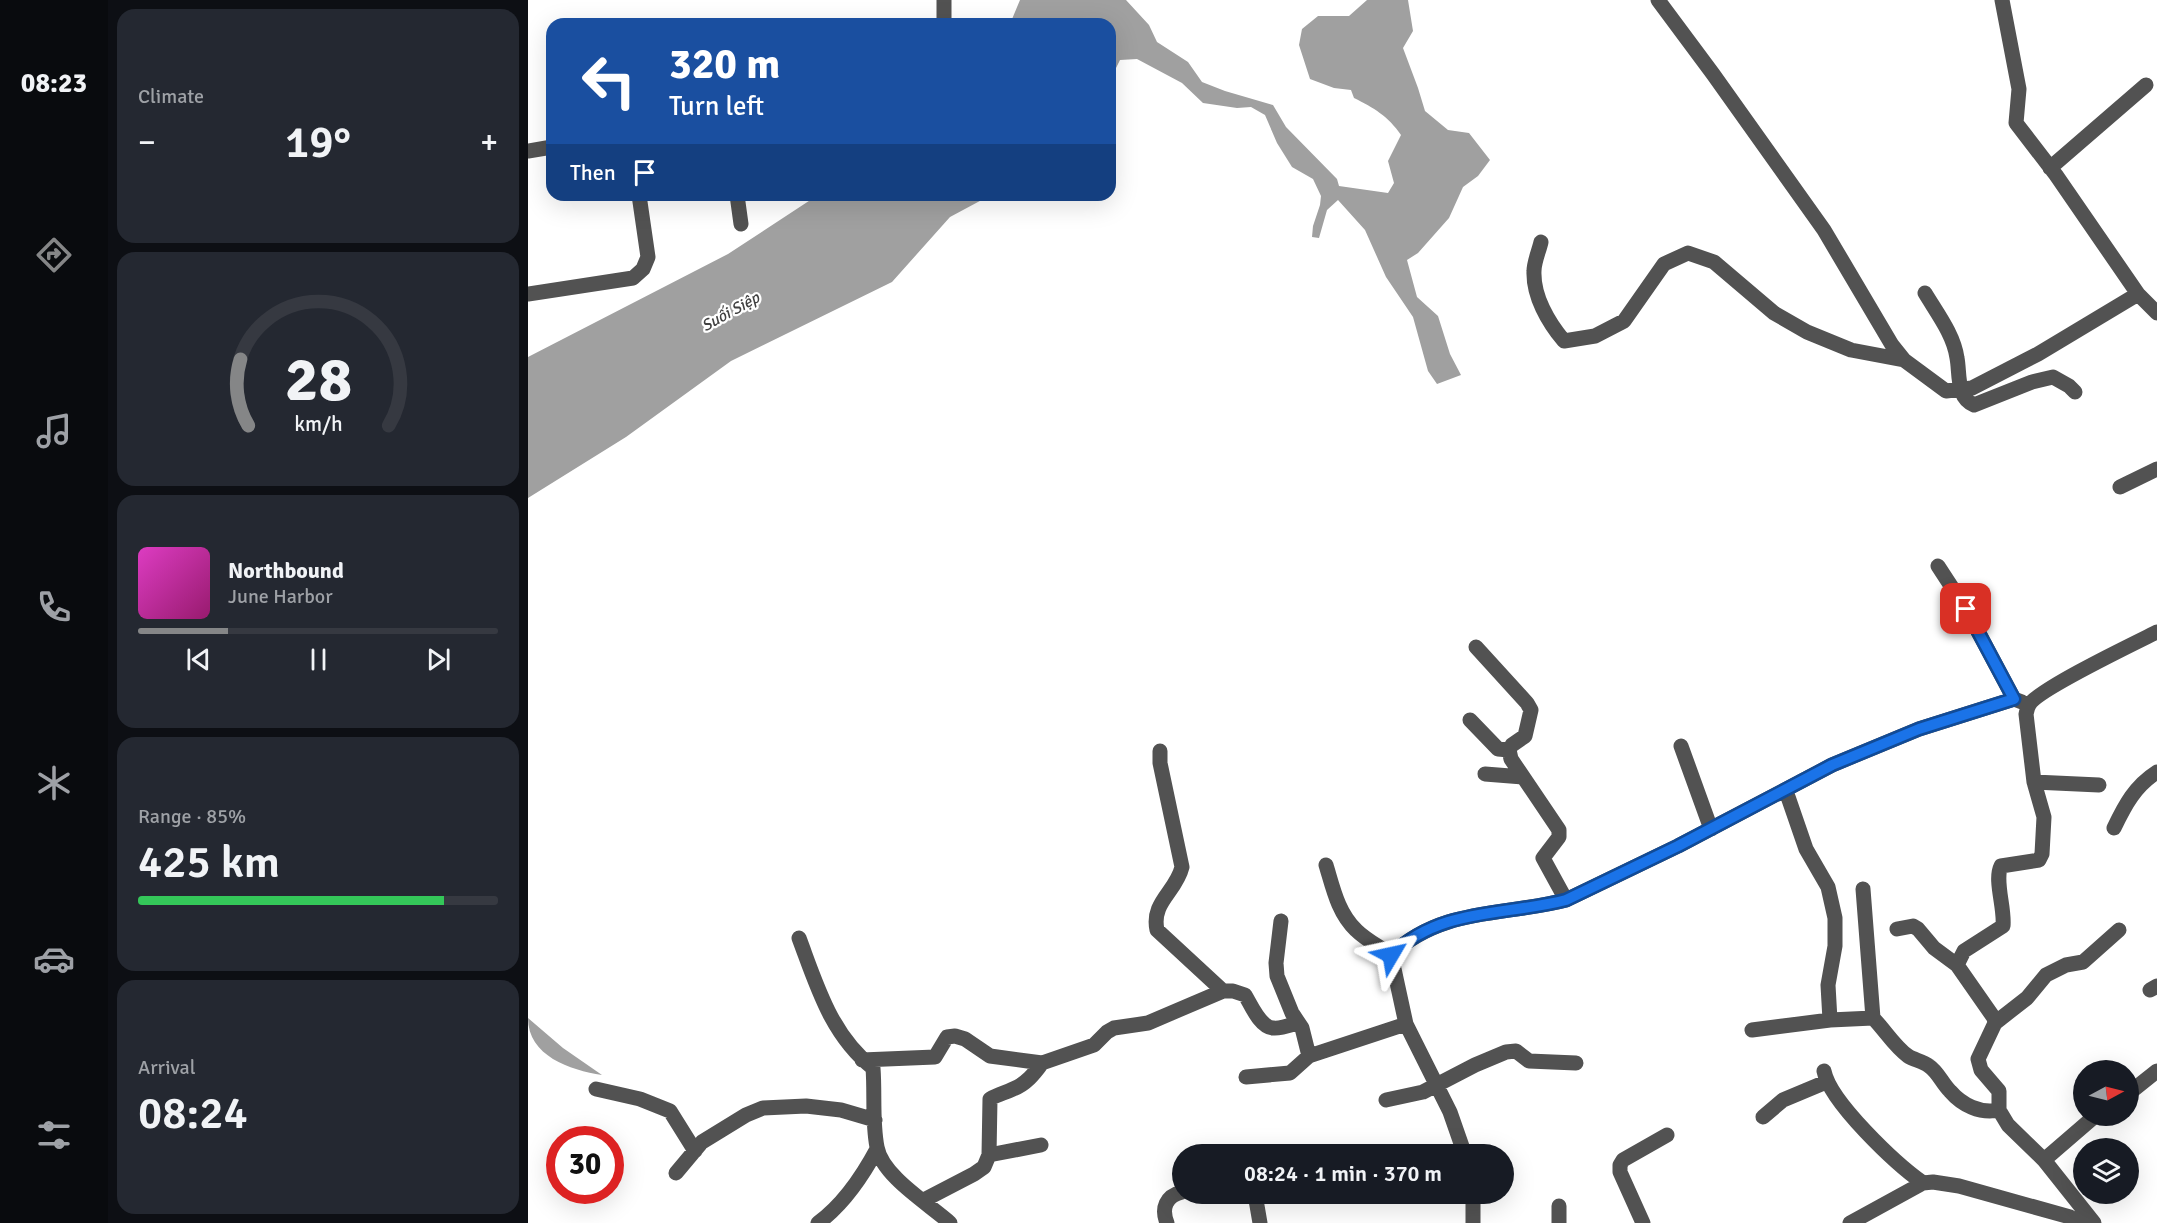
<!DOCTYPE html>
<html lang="en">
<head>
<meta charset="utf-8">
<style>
	:root { --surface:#171b24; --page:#242831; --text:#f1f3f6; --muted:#9ea1a6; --line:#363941; --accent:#858687 }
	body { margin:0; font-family:Signika,sans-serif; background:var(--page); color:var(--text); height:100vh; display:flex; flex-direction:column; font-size:22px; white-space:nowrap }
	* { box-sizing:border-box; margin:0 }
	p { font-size:20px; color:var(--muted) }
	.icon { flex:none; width:33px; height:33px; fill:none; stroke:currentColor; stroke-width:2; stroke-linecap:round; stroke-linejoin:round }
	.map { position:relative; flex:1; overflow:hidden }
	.side { display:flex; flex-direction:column; gap:9px; padding:9px; background:#0d0f14; width:420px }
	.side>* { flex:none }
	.guide { position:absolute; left:18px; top:18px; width:570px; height:183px; border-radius:18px; box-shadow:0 6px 24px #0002; background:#1a4fa0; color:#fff; overflow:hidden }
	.needle { width:39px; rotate:83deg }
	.buttons { position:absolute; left:1545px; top:1060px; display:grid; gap:12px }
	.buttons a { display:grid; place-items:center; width:66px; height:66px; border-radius:50%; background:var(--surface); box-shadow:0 6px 24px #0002; font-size:30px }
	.speed { position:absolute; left:18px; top:1126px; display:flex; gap:12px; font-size:30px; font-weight:700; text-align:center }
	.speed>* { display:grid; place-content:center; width:78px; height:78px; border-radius:50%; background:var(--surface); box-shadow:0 6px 24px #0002; line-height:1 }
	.speed .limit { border:9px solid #d22; background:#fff; color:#111 }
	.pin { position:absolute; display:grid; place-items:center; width:51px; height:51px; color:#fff; margin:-26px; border-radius:12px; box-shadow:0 3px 9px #0006 }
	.me { position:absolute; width:66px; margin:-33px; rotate:54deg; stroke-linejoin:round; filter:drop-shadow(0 0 4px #0008) }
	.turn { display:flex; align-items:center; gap:21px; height:126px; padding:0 24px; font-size:27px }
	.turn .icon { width:78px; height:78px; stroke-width:2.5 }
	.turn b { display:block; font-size:42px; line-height:51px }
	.then { display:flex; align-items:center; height:57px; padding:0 24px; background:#0003; gap:12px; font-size:22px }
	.big { font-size:45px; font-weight:600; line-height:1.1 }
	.side .tile { flex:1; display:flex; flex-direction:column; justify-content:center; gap:9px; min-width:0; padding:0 21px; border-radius:18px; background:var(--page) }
	.side .dial { align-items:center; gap:0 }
	.dial svg { height:156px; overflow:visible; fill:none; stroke:var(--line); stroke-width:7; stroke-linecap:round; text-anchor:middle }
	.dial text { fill:var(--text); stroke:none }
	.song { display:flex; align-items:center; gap:18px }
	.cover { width:72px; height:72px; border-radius:9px; background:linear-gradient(135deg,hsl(310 70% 55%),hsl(320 70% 35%)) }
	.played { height:6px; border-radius:3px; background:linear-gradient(90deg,var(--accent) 25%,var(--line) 25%) }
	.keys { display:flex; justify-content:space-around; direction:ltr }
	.heat { display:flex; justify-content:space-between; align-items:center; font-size:33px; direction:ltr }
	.charge { height:9px; border-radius:4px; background:linear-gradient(90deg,#34c759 85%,var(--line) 0) }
	.trip { position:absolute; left:644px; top:1144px; width:342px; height:60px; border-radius:30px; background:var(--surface); box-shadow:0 6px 24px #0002; font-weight:600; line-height:60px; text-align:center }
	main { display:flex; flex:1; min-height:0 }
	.menu { display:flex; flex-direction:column; width:108px; justify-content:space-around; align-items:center; background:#090b0e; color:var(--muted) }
	.menu .icon { width:42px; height:42px }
	.menu .on { color:var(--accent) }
	.menu b { font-size:27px; color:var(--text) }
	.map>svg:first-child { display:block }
</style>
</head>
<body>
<main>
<nav class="menu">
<b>08:23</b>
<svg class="icon on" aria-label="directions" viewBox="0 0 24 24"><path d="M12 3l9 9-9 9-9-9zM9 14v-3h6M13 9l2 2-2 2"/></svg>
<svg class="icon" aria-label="music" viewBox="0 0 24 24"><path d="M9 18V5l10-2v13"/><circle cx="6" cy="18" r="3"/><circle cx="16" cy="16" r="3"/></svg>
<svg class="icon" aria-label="phone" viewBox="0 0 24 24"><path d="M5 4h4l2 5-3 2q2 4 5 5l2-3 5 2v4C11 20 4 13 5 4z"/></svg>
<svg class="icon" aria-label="climate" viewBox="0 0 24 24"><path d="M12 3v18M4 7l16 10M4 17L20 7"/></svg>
<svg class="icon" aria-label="car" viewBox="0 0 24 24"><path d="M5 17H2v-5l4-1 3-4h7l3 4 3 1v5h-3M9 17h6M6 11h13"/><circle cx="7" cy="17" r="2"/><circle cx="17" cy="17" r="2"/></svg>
<svg class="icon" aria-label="filters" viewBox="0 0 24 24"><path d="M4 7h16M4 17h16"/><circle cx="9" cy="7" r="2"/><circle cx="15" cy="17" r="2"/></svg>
</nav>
<section class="side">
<div class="tile"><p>Climate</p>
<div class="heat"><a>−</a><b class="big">19°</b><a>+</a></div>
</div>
<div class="tile dial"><svg viewBox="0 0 100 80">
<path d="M14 69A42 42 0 1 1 86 69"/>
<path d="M14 69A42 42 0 0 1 10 35" stroke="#858687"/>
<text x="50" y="56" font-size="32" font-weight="700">28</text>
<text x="50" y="72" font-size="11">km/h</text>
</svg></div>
<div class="tile">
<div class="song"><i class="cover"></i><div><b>Northbound</b><p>June Harbor</p></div></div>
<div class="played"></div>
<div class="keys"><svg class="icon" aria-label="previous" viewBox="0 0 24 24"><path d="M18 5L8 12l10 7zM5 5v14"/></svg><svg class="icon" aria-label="pause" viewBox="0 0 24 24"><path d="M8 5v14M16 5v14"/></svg><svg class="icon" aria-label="next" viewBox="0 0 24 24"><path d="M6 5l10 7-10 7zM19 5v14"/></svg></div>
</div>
<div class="tile"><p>Range · 85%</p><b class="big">425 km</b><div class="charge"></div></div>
<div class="tile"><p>Arrival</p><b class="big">08:24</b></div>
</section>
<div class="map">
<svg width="1629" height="1223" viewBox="0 0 1629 1223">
	<rect width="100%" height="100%" fill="#fff"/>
	<path fill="#a0a0a0" d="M492,0H598L621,25L629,42L660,62L674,82L697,91L745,105L758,127L809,179L811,186L860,193L866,183L860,161L873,135C860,116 846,108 826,98L823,90L806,88L782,79L771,45L774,29L790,16H821L839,0H880L885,31L875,48L890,88L897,111L920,130L941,133L962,160L950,176L935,187L921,218L890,253L879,260L889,297L910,316L922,354L933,375L909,384L900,371L885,317L858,277L837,230L810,200L799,210L791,238L784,237L785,226L792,205L793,196L785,179L764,167L749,143L737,115L723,107L709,108L675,103L654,83L609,59L592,60L587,70L582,67V24H482Z
		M290,195H463L422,217L364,282L203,361L98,437L0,498V357L200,254Z
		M0,1018L35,1048L74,1075C42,1070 0,1056 0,1018Z"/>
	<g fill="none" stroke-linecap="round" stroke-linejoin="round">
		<path stroke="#525252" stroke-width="15" d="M1130,0L1185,74L1296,230L1364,345L1376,360L1418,391L1444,388L1510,354L1610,294
			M1474,0L1491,89L1488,123L1528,175L1610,294L1629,313
			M416,24V0
			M0,151L24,147
			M1522,168L1618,85
			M209,195L213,224
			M1013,242C1011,251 1006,262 1006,271C1005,296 1020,322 1036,341L1067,336L1096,321L1136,264L1160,253L1186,262L1246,313L1279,332L1323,350L1376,360
			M1397,293C1409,313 1426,335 1429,358C1432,373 1428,398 1446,405L1504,382L1525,377L1541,386L1547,392
			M0,294L105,278L115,269L120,257L111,195
			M1592,487L1629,469
			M1410,566L1438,609L1486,699L1494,702
			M948,647L999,703L1003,710L997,736L984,745L981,750L983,759L1031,830V837L1015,858L1038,900
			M942,720L970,749L981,750
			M1153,746L1183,829
			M632,751V763L654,867C648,892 623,902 629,930L695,991
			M957,774L995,777
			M1506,782L1571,785
			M1258,791L1278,849L1300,887L1307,918V946L1300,985L1302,1020
			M1586,828C1597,805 1607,786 1629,772
			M798,865C805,888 810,913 828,930C838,940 852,947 863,955L878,1024L922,1112L937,1155
			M1335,889L1345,1018
			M753,921L748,963L749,976L764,1013L774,1028L781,1056
			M1369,929L1385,926L1390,929L1406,948L1429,965
			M271,938C289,986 303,1035 345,1068C347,1094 344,1122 349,1147C354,1176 401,1204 422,1223
			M863,955C914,907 976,916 1038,900L1150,846L1304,765L1391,729L1486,699
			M1622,990L1629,986
			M1467,1023L1499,998L1518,975L1538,965L1555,962L1591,930
			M1224,1030L1302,1020L1345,1018C1356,1029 1367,1047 1380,1056C1386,1060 1395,1061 1401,1066C1410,1072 1414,1083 1422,1091C1434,1105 1452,1114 1471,1110
			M334,1060L407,1057L419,1037L427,1036L437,1039L462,1056L514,1063L566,1045L579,1032L586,1028L620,1023L695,991H705L717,995C723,1005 732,1027 745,1028C752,1029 763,1025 770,1023
			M1296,1071C1302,1102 1368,1164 1395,1183
			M718,1077L762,1073L781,1056L878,1024
			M68,1089L112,1099L142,1111L167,1151
			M1600,1094L1629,1071
			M858,1100L895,1092L947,1065L978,1052L988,1051L1001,1061L1048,1063
			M1235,1117L1255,1100L1298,1082
			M461,1155L513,1145
			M1516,1160L1567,1116
			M148,1173L174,1142L218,1115L235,1108L278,1106L313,1110L347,1120
			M727,1194L732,1223
			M945,1194V1223
			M396,1200L446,1174L456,1167L461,1155L462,1099C470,1094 477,1093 485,1089C498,1084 506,1074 514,1063
			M1031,1206V1223
			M290,1223C316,1204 334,1177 349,1149
			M639,1223C633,1208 638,1196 654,1192
			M1115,1223L1092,1172V1165L1095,1160L1139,1135
			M1322,1223L1395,1183L1405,1182L1431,1186L1542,1217L1553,1223
			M1566,1223L1516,1160L1480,1125L1471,1110V1091L1453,1070L1450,1059L1467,1023L1466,1018L1429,965L1436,951L1475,926C1477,908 1466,880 1473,866L1511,860L1514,854L1516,817L1506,782L1498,714C1499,711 1499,708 1501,705C1509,690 1607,643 1629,632"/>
	</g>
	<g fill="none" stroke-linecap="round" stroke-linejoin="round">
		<g stroke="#114b97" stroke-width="15">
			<path id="route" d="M863,955C913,907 977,916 1038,900L1150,846L1304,765L1391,729L1486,699L1438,609"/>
		</g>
		<use href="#route" stroke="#1a73e8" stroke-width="10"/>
	</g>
	<g text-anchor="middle" stroke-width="4.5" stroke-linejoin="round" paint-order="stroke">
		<g font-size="16" font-style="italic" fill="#414141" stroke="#fff">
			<text transform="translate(202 311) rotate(-29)" y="6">Suối Siệp</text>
		</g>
	</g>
</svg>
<div class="buttons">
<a><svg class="needle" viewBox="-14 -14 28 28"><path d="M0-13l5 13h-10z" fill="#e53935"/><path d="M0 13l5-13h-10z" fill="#9ea1a6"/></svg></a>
<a><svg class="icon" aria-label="layers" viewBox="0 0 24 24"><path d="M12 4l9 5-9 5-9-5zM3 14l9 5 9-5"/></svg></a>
</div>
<div class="speed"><div class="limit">30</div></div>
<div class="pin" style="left:1438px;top:609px;background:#d93025"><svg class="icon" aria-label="arrive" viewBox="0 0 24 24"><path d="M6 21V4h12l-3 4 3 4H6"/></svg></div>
<svg class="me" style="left:863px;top:955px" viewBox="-20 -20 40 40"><path d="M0-17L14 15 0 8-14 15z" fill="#1a73e8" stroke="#fff" stroke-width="4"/></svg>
<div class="trip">08:24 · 1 min · 370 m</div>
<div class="guide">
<div class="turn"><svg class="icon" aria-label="left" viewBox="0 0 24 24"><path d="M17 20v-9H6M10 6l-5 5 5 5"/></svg><div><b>320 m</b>Turn left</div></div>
<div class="then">Then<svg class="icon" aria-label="arrive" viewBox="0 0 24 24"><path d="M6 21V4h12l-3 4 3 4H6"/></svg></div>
</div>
</div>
</main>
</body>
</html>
